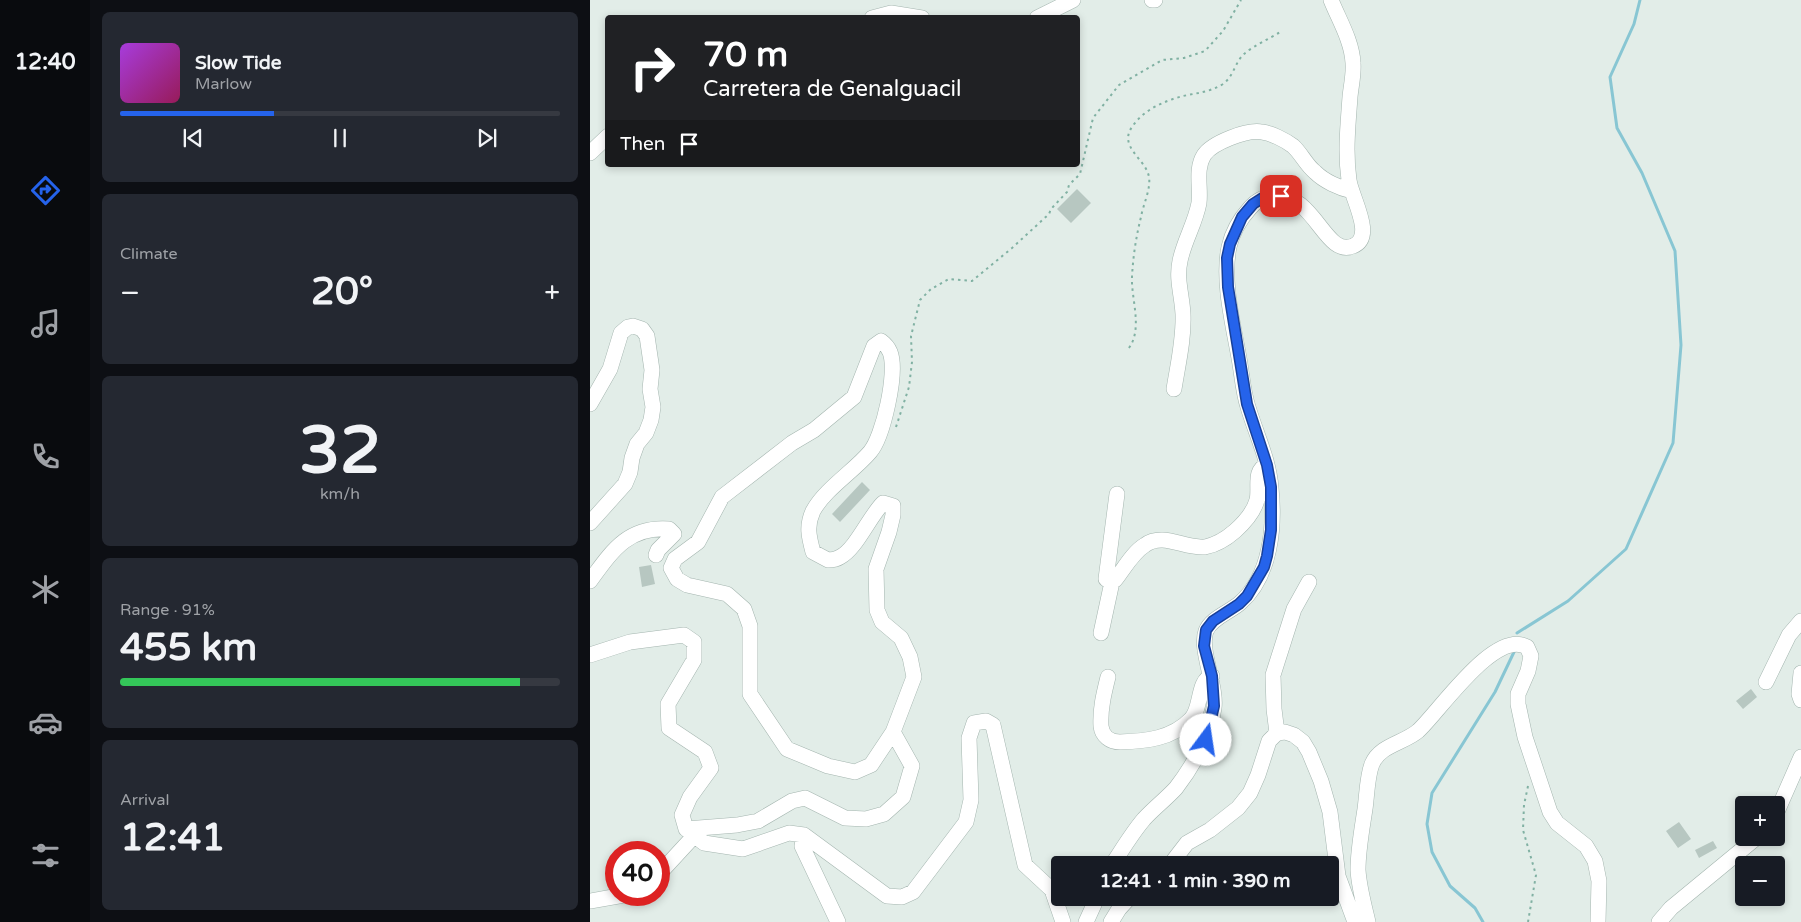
<!DOCTYPE html>
<html lang="en">
<head>
<meta charset="utf-8">
<style>
	:root { --surface:#171b24; --page:#242831; --text:#f1f3f6; --muted:#9ea1a6; --line:#363941; --accent:#2563eb }
	body { margin:0; font-family:"Varela Round",sans-serif; background:var(--page); color:var(--text); height:100vh; display:flex; flex-direction:column; font-size:19px; white-space:nowrap }
	* { box-sizing:border-box; margin:0 }
	p { font-size:16px; color:var(--muted) }
	.icon { flex:none; width:28px; height:28px; fill:none; stroke:currentColor; stroke-width:2; stroke-linecap:round; stroke-linejoin:round }
	.map { position:relative; flex:1; overflow:hidden }
	.side { display:flex; flex-direction:column; gap:12px; padding:12px; background:#0d0f14; width:500px }
	.side>* { flex:none }
	.top-card { position:absolute; left:15px; top:15px; width:475px; height:152px; border-radius:5px; box-shadow:0 2px 8px #0003; background:#202124; color:#fff; overflow:hidden }
	.controls { position:absolute; left:1145px; top:796px; display:grid; gap:10px }
	.controls a { display:grid; place-items:center; width:50px; height:50px; border-radius:5px; background:var(--surface); box-shadow:0 2px 8px #0003; font-size:25px }
	.speed { position:absolute; left:15px; top:841px; display:flex; gap:10px; font-size:25px; font-weight:700; text-align:center }
	.speed>* { display:grid; place-content:center; width:65px; height:65px; border-radius:50%; background:var(--surface); box-shadow:0 2px 8px #0003; line-height:1 }
	.speed .limit { border:8px solid #d22; background:#fff; color:#111 }
	.pin { position:absolute; display:grid; place-items:center; width:42px; height:42px; color:#fff; margin:-21px; border-radius:10px; box-shadow:0 2px 8px #0006 }
	.me { position:absolute; width:55px; margin:-28px; rotate:14deg; stroke-linejoin:round; filter:drop-shadow(0 0 4px #0008) }
	.turn { display:flex; align-items:center; gap:18px; height:105px; padding:0 15px; font-size:22px }
	.turn .icon { width:65px; height:65px; stroke-width:2.5 }
	.turn b { display:block; font-size:35px; line-height:42px }
	.then { display:flex; align-items:center; height:48px; padding:0 15px; background:#0003; gap:10px; font-size:19px }
	.big { font-size:38px; font-weight:800; line-height:1.1 }
	.side .card { flex:1; display:flex; flex-direction:column; justify-content:center; gap:8px; min-width:0; padding:0 18px; border-radius:8px; background:var(--page) }
	.side .dial { align-items:center; gap:0 }
	.dial b { font-size:65px; line-height:1 }
	.song { display:flex; align-items:center; gap:15px }
	.cover { width:60px; height:60px; border-radius:8px; background:linear-gradient(135deg,hsl(280 70% 55%),hsl(330 70% 35%)) }
	.played { height:5px; border-radius:2px; background:linear-gradient(90deg,var(--accent) 35%,var(--line) 35%) }
	.keys { display:flex; justify-content:space-around; direction:ltr }
	.heat { display:flex; justify-content:space-between; align-items:center; font-size:28px; direction:ltr }
	.charge { height:8px; border-radius:4px; background:linear-gradient(90deg,#34c759 91%,var(--line) 0) }
	.trip { position:absolute; left:461px; top:856px; width:288px; height:50px; border-radius:5px; background:var(--surface); box-shadow:0 2px 8px #0003; font-weight:800; line-height:50px; text-align:center }
	main { display:flex; flex:1; min-height:0 }
	.tabs { display:flex; flex-direction:column; width:90px; justify-content:space-around; align-items:center; background:#090b0e; color:var(--muted) }
	.tabs .icon { width:35px; height:35px }
	.tabs .current { color:var(--accent) }
	.tabs b { font-size:22px; color:var(--text) }
	.map>svg:first-child { display:block }
</style>
</head>
<body>
<main>
<nav class="tabs">
<b>12:40</b>
<svg class="icon current" aria-label="directions" viewBox="0 0 24 24"><path d="M12 3l9 9-9 9-9-9zM9 14v-3h6M13 9l2 2-2 2"/></svg>
<svg class="icon" aria-label="music" viewBox="0 0 24 24"><path d="M9 18V5l10-2v13"/><circle cx="6" cy="18" r="3"/><circle cx="16" cy="16" r="3"/></svg>
<svg class="icon" aria-label="phone" viewBox="0 0 24 24"><path d="M5 4h4l2 5-3 2q2 4 5 5l2-3 5 2v4C11 20 4 13 5 4z"/></svg>
<svg class="icon" aria-label="climate" viewBox="0 0 24 24"><path d="M12 3v18M4 7l16 10M4 17L20 7"/></svg>
<svg class="icon" aria-label="car" viewBox="0 0 24 24"><path d="M5 17H2v-5l4-1 3-4h7l3 4 3 1v5h-3M9 17h6M6 11h13"/><circle cx="7" cy="17" r="2"/><circle cx="17" cy="17" r="2"/></svg>
<svg class="icon" aria-label="filters" viewBox="0 0 24 24"><path d="M4 7h16M4 17h16"/><circle cx="9" cy="7" r="2"/><circle cx="15" cy="17" r="2"/></svg>
</nav>
<section class="side">
<div class="card">
<div class="song"><i class="cover"></i><div><b>Slow Tide</b><p>Marlow</p></div></div>
<div class="played"></div>
<div class="keys"><svg class="icon" aria-label="previous" viewBox="0 0 24 24"><path d="M18 5L8 12l10 7zM5 5v14"/></svg><svg class="icon" aria-label="pause" viewBox="0 0 24 24"><path d="M8 5v14M16 5v14"/></svg><svg class="icon" aria-label="next" viewBox="0 0 24 24"><path d="M6 5l10 7-10 7zM19 5v14"/></svg></div>
</div>
<div class="card"><p>Climate</p>
<div class="heat"><a>−</a><b class="big">20°</b><a>+</a></div>
</div>
<div class="card dial"><b>32</b><p>km/h</p></div>
<div class="card"><p>Range · 91%</p><b class="big">455 km</b><div class="charge"></div></div>
<div class="card"><p>Arrival</p><b class="big">12:41</b></div>
</section>
<div class="map">
<svg width="1211" height="922" viewBox="0 0 1211 922">
	<rect width="100%" height="100%" fill="#e2ede8"/>
	<g fill="none" stroke-linecap="round" stroke-linejoin="round">
		<path stroke="#88c6d3" stroke-width="3" d="M927,633L978,601L1036,549L1083,443L1091,345L1085,251L1052,173L1027,128L1020,77L1044,24L1050,0
			M893,922L885,908L860,886L842,852L837,824L842,793L905,692L924,652"/>
	</g>
	<path fill="#b7c7c1" d="M487,189L501,203L481,223L467,209Z
		M272,482L280,490L250,522L242,514Z
		M61,565L65,584L52,587L49,567Z
		M1161,689L1167,697L1153,709L1146,701Z
		M1089,822L1101,839L1088,848L1076,831Z
		M1123,841L1127,848L1109,858L1105,850Z"/>
	<g fill="none" stroke-linecap="round" stroke-linejoin="round">
		<g stroke="#a4b5af" stroke-width="16">
			<path id="minor" d="M562,0H565
				M282,18L301,13L332,18
				M447,18L483,0
				M0,153L18,136
				M584,389C588,364 594,339 593,314C592,295 586,279 590,261C594,241 605,224 609,203C611,188 605,169 614,155C622,143 657,129 672,132C681,133 695,140 703,146C711,153 716,165 725,172C734,181 749,188 762,191
				M0,404L20,369L31,333L38,327L43,326L52,329L57,336L62,370L60,389L63,407L61,420L56,433L47,444L42,458L40,472L35,484L0,523
				M527,494L516,579L520,582L525,580C534,569 542,553 555,545C573,532 595,549 615,547C625,545 637,538 645,531C654,523 664,511 667,500C670,488 663,470 677,465
				M0,581C22,551 38,526 79,529L84,534L68,550L66,555
				M511,633L522,582
				M0,655L40,642L94,635L104,642V660L78,704L79,728L115,752L121,768L100,797L92,815L96,829L114,843L153,849L199,833L214,835L297,896L312,897L323,892L376,822L381,800L379,738L384,723L396,721L403,725L435,865L462,890L473,922
				M1211,673L1209,694L1211,700
				M518,677C514,693 510,709 511,726C512,736 520,742 530,742C556,741 582,739 601,719C612,708 607,680 622,676
				M1176,682L1199,635L1211,621
				M687,733L684,709L683,675L704,609L719,582
				M1186,814L1211,757
				M96,829L147,825L168,821L202,801L215,798L255,818L276,819L294,814L313,797L322,766L303,732L324,677L320,657L311,638L292,622L287,610L286,569L299,532L303,515V506L293,503C279,517 266,549 250,557C247,559 242,560 238,560L223,552C219,537 216,526 223,511C235,489 264,471 280,452C293,437 308,372 300,352C298,347 295,344 291,341L284,346L264,397L224,430L202,443L132,497L108,542L85,559L81,568L87,579L97,585L137,594L154,609L160,626V694L197,749L238,766L265,772L281,765L303,732
				M214,835L212,846L248,922
				M522,865C532,850 542,833 554,819C564,808 576,799 586,788C603,766 620,736 624,708C627,686 609,649 616,631C621,618 640,612 650,603C681,576 685,526 681,488C679,460 666,434 658,407C653,392 652,374 649,358C643,324 632,281 639,247C642,233 650,219 660,208C667,200 673,197 684,196C725,193 735,258 763,246C786,237 761,197 759,180C755,152 758,125 760,97C761,86 764,74 763,63C762,41 749,20 741,0
				M580,865L597,843L620,830L648,808L660,793L668,775L679,741L687,733L695,732L704,735L713,742L719,752L731,781L740,812L748,876L765,922
				M69,874L104,836
				M0,901L34,895
				M496,922L507,898
				M521,922L529,909L539,898
				M778,922C774,905 769,887 768,870C768,850 772,829 775,809C777,795 777,777 782,764C790,745 814,743 828,731C849,712 905,628 937,647L941,656L938,671L928,694V704L935,737L960,812L967,823L996,846L1005,861L1009,881L1008,922
				M1069,922L1081,908L1166,838"/>
		</g>
		<path stroke="#81b1a3" stroke-width="2" stroke-dasharray="2.5 4" stroke-linecap="butt" d="M539,348C553,328 541,299 542,277C543,257 546,237 551,217C553,205 561,189 559,177C556,159 528,147 542,127C553,110 574,101 593,96C607,93 620,92 633,84C644,76 645,62 654,54C663,46 679,39 690,32
			M306,427L319,387L322,362L321,336L330,300L341,289L359,279L382,281L422,248L459,214L461,209L477,192L479,185L490,174L503,118L529,85L572,60L594,58L615,51L633,31L651,0
			M938,786L934,805L933,830L946,875L938,922"/>
		<use href="#minor" stroke="#fff" stroke-width="15"/>
	</g>
	<g fill="none" stroke-linecap="round" stroke-linejoin="round">
		<g stroke="#184099" stroke-width="12">
			<path id="route" d="M616,740L624,706L622,676L614,646L616,630L623,621L649,604L657,596L674,567L677,556L681,530V487L677,465L657,404L638,287L637,258L640,244L652,217L663,204L674,197L691,196"/>
		</g>
		<use href="#route" stroke="#2563eb" stroke-width="9"/>
	</g>
</svg>
<div class="controls">
<a>+</a>
<a>−</a>
</div>
<div class="speed"><div class="limit">40</div></div>
<div class="pin" style="left:691px;top:196px;background:#d93025"><svg class="icon" aria-label="arrive" viewBox="0 0 24 24"><path d="M6 21V4h12l-3 4 3 4H6"/></svg></div>
<svg class="me" style="left:616px;top:740px" viewBox="-20 -20 40 40"><circle r="19" fill="#fff"/><path d="M0-13L10 11 0 6-10 11z" fill="#2563eb"/></svg>
<div class="trip">12:41 · 1 min · 390 m</div>
<div class="top-card">
<div class="turn"><svg class="icon" aria-label="right" viewBox="0 0 24 24"><path d="M7 20v-9h11M14 6l5 5-5 5"/></svg><div><b>70 m</b>Carretera de Genalguacil</div></div>
<div class="then">Then<svg class="icon" aria-label="arrive" viewBox="0 0 24 24"><path d="M6 21V4h12l-3 4 3 4H6"/></svg></div>
</div>
</div>
</main>
</body>
</html>
